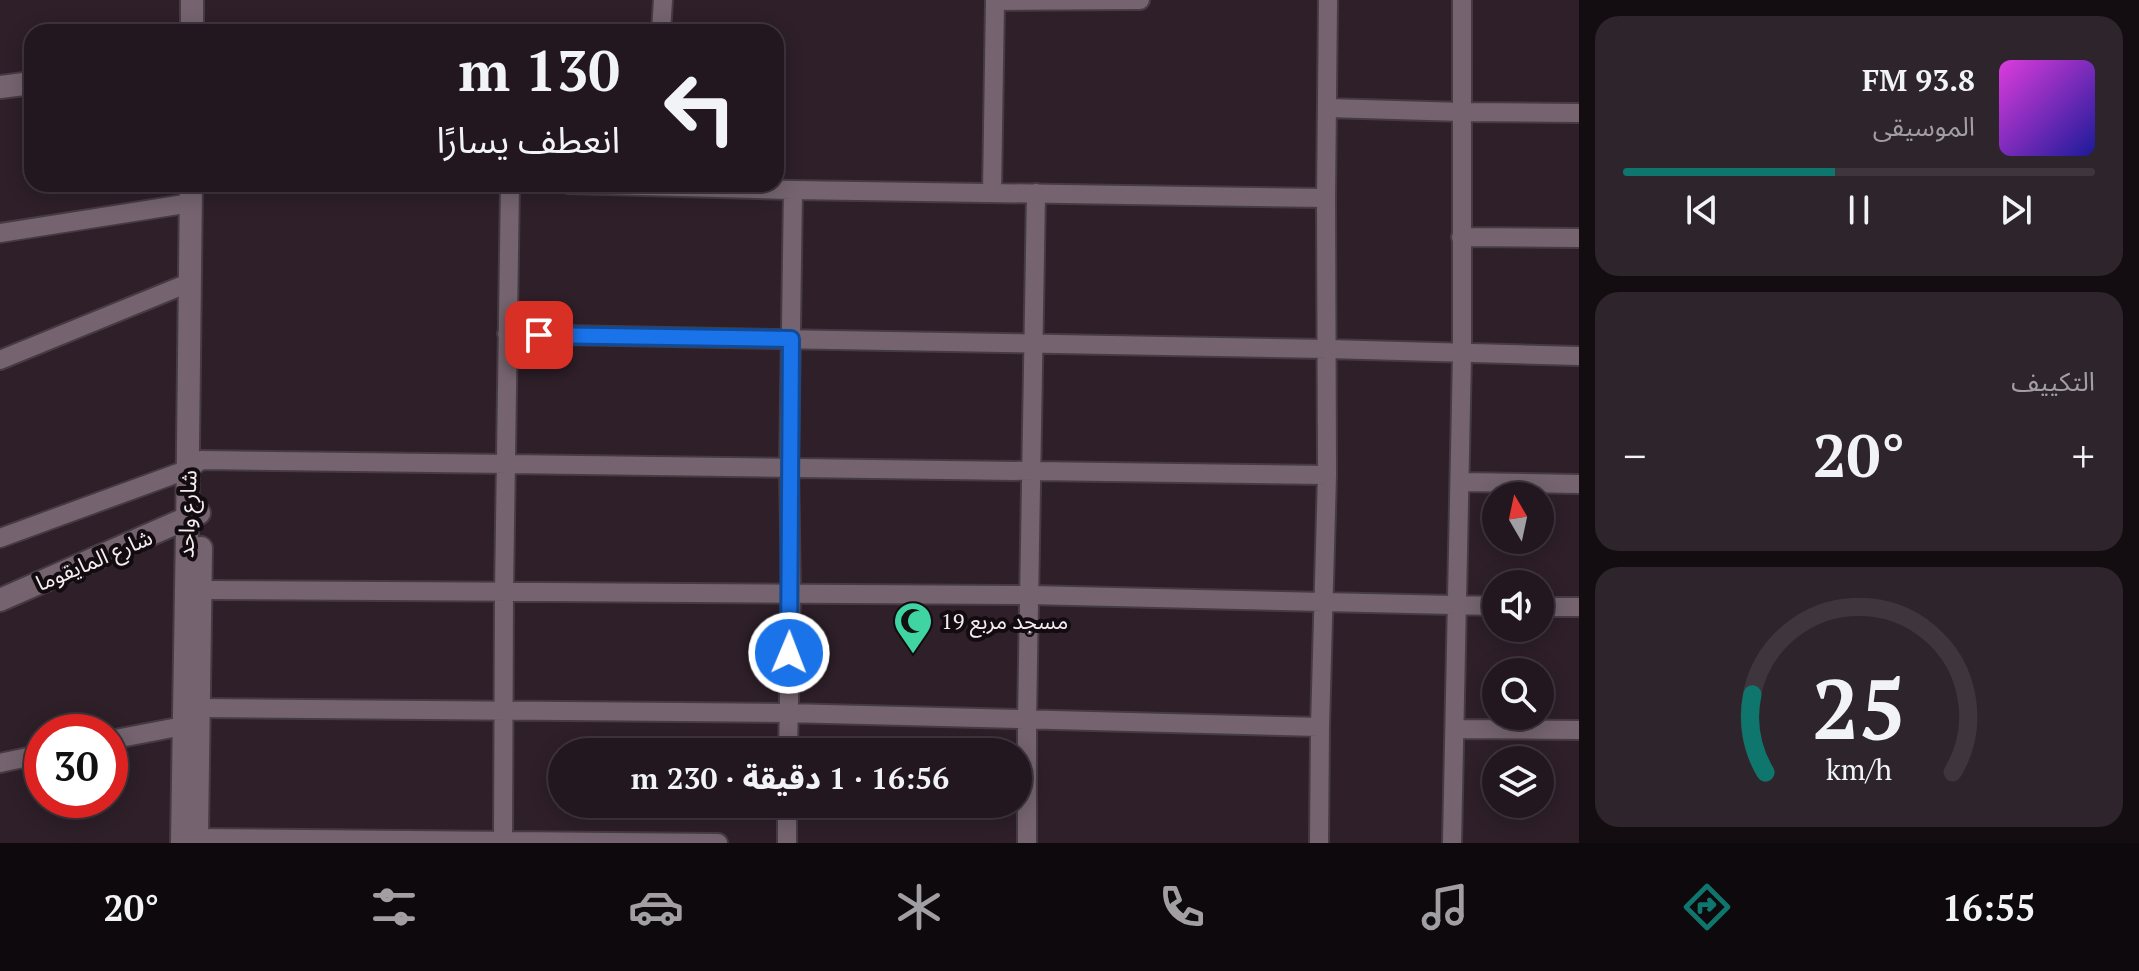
<!DOCTYPE html>
<html lang="ar">
<head>
<meta charset="utf-8">
<style>
	:root { --surface:#22171f; --page:#2e242c; --text:#f1f3f6; --muted:#a29fa4; --line:#3f363d; --accent:#0f766e }
	body { margin:0; font-family:"PT Serif","Noto Sans Arabic",serif; background:var(--page); color:var(--text); direction:rtl; height:100vh; display:flex; flex-direction:column; font-size:30px; white-space:nowrap }
	* { box-sizing:border-box; margin:0 }
	p { font-size:26px; color:var(--muted) }
	.icon { flex:none; width:44px; height:44px; fill:none; stroke:currentColor; stroke-width:2; stroke-linecap:round; stroke-linejoin:round }
	.map { position:relative; flex:1; overflow:hidden; direction:ltr }
	.panel { display:flex; flex-direction:column; gap:16px; padding:16px; background:#130d11; width:560px }
	.panel>* { flex:none }
	.top-card { position:absolute; left:24px; top:24px; width:760px; height:168px; border-radius:24px; box-shadow:0 4px 20px #0003,0 0 0 2px var(--line); direction:rtl; background:#22171f; color:var(--text); overflow:hidden }
	.needle { width:52px; rotate:351deg }
	.controls { position:absolute; left:1482px; top:482px; display:grid; gap:16px }
	.controls a { display:grid; place-items:center; width:72px; height:72px; border-radius:50%; background:var(--surface); box-shadow:0 4px 20px #0003,0 0 0 2px var(--line); font-size:40px }
	.speed { position:absolute; left:24px; top:714px; display:flex; gap:16px; font-size:40px; font-weight:700; text-align:center }
	.speed>* { display:grid; place-content:center; width:104px; height:104px; border-radius:50%; background:var(--surface); box-shadow:0 4px 20px #0003,0 0 0 2px var(--line); line-height:1 }
	.speed .limit { border:12px solid #d22; background:#fff; color:#111 }
	.pin { position:absolute; display:grid; place-items:center; width:68px; height:68px; color:#fff; margin:-34px; border-radius:16px; box-shadow:0 4px 12px #0006 }
	.me { position:absolute; width:88px; margin:-44px; rotate:1deg; stroke-linejoin:round; filter:drop-shadow(0 0 6px #0008) }
	.turn { display:flex; align-items:center; gap:28px; height:168px; padding:0 32px; font-size:36px }
	.turn .icon { width:104px; height:104px; stroke-width:2.5 }
	.turn b { display:block; font-size:56px; line-height:68px }
	.big { font-size:60px; font-weight:800; line-height:1.1 }
	.panel .widget { flex:1; display:flex; flex-direction:column; justify-content:center; gap:12px; min-width:0; padding:0 28px; border-radius:24px; background:var(--page) }
	.panel .dial { align-items:center; gap:0 }
	.dial svg { height:208px; overflow:visible; fill:none; stroke:var(--line); stroke-width:7; stroke-linecap:round; text-anchor:middle }
	.dial text { fill:var(--text); stroke:none }
	.song { display:flex; align-items:center; gap:24px }
	.cover { width:96px; height:96px; border-radius:12px; background:linear-gradient(135deg,hsl(300 70% 55%),hsl(240 70% 35%)) }
	.played { height:8px; border-radius:4px; background:linear-gradient(90deg,var(--accent) 45%,var(--line) 45%) }
	.keys { display:flex; justify-content:space-around; direction:ltr }
	.heat { display:flex; justify-content:space-between; align-items:center; font-size:44px; direction:ltr }
	.trip { position:absolute; left:548px; top:738px; width:484px; height:80px; border-radius:40px; background:var(--surface); box-shadow:0 4px 20px #0003,0 0 0 2px var(--line); font-weight:800; line-height:80px; text-align:center; direction:rtl }
	.menu { display:flex; height:128px; justify-content:space-around; align-items:center; background:#0e090c; color:var(--muted) }
	.menu .icon { width:56px; height:56px }
	.menu .active { color:var(--accent) }
	.menu b { font-size:36px; color:var(--text) }
	main { display:flex; flex:1; min-height:0 }
	.map>svg:first-child { display:block }
</style>
</head>
<body>
<main>
<section class="panel">
<div class="widget">
<div class="song"><i class="cover"></i><div><b>93.8 FM</b><p>الموسيقى</p></div></div>
<div class="played"></div>
<div class="keys"><svg class="icon" aria-label="previous" viewBox="0 0 24 24"><path d="M18 5L8 12l10 7zM5 5v14"/></svg><svg class="icon" aria-label="pause" viewBox="0 0 24 24"><path d="M8 5v14M16 5v14"/></svg><svg class="icon" aria-label="next" viewBox="0 0 24 24"><path d="M6 5l10 7-10 7zM19 5v14"/></svg></div>
</div>
<div class="widget"><p>التكييف</p>
<div class="heat"><a>−</a><b class="big">20°</b><a>+</a></div>
</div>
<div class="widget dial"><svg viewBox="0 0 100 80">
<path d="M14 69A42 42 0 1 1 86 69"/>
<path d="M14 69A42 42 0 0 1 9 39" stroke="#0f766e"/>
<text x="50" y="56" font-size="32" font-weight="700">25</text>
<text x="50" y="72" font-size="11">km/h</text>
</svg></div>
</section>
<div class="map">
<svg width="1579" height="843" viewBox="0 0 1579 843">
	<rect width="100%" height="100%" fill="#2e1f29"/>
	<g fill="none" stroke-linecap="round" stroke-linejoin="round">
		<g stroke="#463b43" stroke-width="22">
			<path id="minor" d="M995,1L1140,0
				M661,32L663,0
				M1328,108L1462,112L1579,113
				M569,184L793,190L1326,198
				M992,193L995,0
				M0,233L191,203
				M1461,237L1579,238
				M507,334L1328,349L1579,356
				M0,360L191,282
				M1460,482L1579,484
				M0,538L189,469L201,460L1327,475
				M201,590L1030,595L1496,606
				M1540,607H1579
				M199,708L788,713L1320,727
				M1455,729L1579,730
				M110,740L183,726
				M788,752L791,594L789,467L793,190
				M0,763L42,754
				M197,838L718,843
				M503,843L504,592L510,184
				M787,843V804
				M1027,843V719L1036,193
				M1319,843L1320,727L1327,475L1326,198L1328,0
				M1452,843L1462,355V0"/>
		</g>
		<g stroke="#463b43" stroke-width="26">
			<path id="tertiary" d="M192,32V0
				M0,87L32,83
				M0,600L199,513
				M197,834L201,548
				M182,843C187,623 188,404 191,184"/>
		</g>
		<use href="#minor" stroke="#75646f" stroke-width="18"/>
		<use href="#tertiary" stroke="#75646f" stroke-width="22"/>
	</g>
	<g fill="none" stroke-linecap="round" stroke-linejoin="round">
		<g stroke="#114b97" stroke-width="20">
			<path id="route" d="M539,335L791,339L789,653"/>
		</g>
		<use href="#route" stroke="#1a73e8" stroke-width="14"/>
	</g>
	<defs>
		<g id="mosque-pin" transform="scale(2)"><path d="M0 17L-7.5 6A9.5 9.5 0 1 1 7.5 6Z" fill="#3fd4a2" stroke="#120b10"/><path d="M3.5-4.9A6 6 0 1 0 3.5 4.9A5 5 0 1 1 3.5-4.9Z" fill="#111"/></g>
	</defs>
	<g fill-rule="evenodd">
		<use href="#mosque-pin" x="913" y="621"/>
	</g>
	<g text-anchor="middle" stroke-width="8" stroke-linejoin="round" paint-order="stroke">
		<g font-size="22" fill="#f5ebf1" stroke="#120b10">
			<text transform="translate(187 514) rotate(-88)" y="8">شارع واحد</text>
			<text transform="translate(94 560) rotate(-23)" y="8">شارع المايقوما</text>
		</g>
		<g font-size="22" fill="#f5ebf1" stroke="#120b10" text-anchor="start">
			<text x="941" y="629">مسجد مربع 19</text>
		</g>
	</g>
</svg>
<div class="controls">
<a><svg class="needle" viewBox="-14 -14 28 28"><path d="M0-13l5 13h-10z" fill="#e53935"/><path d="M0 13l5-13h-10z" fill="#a29fa4"/></svg></a>
<a><svg class="icon" aria-label="sound" viewBox="0 0 24 24"><path d="M4 9h4l5-4v14l-5-4H4zM17 9q2 3 0 6"/></svg></a>
<a><svg class="icon" aria-label="search" viewBox="0 0 24 24"><circle cx="10" cy="10" r="6"/><path d="M15 15l6 6"/></svg></a>
<a><svg class="icon" aria-label="layers" viewBox="0 0 24 24"><path d="M12 4l9 5-9 5-9-5zM3 14l9 5 9-5"/></svg></a>
</div>
<div class="speed"><div class="limit">30</div></div>
<div class="pin" style="left:539px;top:335px;background:#d93025"><svg class="icon" aria-label="arrive" viewBox="0 0 24 24"><path d="M6 21V4h12l-3 4 3 4H6"/></svg></div>
<svg class="me" style="left:789px;top:653px" viewBox="-20 -20 40 40"><circle r="17" fill="#1a73e8" stroke="#fff" stroke-width="3"/><path d="M0-11L8 9 0 5-8 9z" fill="#fff"/></svg>
<div class="trip">16:56 · 1 دقيقة · 230 m</div>
<div class="top-card">
<div class="turn"><svg class="icon" aria-label="left" viewBox="0 0 24 24"><path d="M17 20v-9H6M10 6l-5 5 5 5"/></svg><div><b>130 m</b>انعطف يسارًا</div></div>
</div>
</div>
</main>
<nav class="menu">
<b>16:55</b>
<svg class="icon active" aria-label="directions" viewBox="0 0 24 24"><path d="M12 3l9 9-9 9-9-9zM9 14v-3h6M13 9l2 2-2 2"/></svg>
<svg class="icon" aria-label="music" viewBox="0 0 24 24"><path d="M9 18V5l10-2v13"/><circle cx="6" cy="18" r="3"/><circle cx="16" cy="16" r="3"/></svg>
<svg class="icon" aria-label="phone" viewBox="0 0 24 24"><path d="M5 4h4l2 5-3 2q2 4 5 5l2-3 5 2v4C11 20 4 13 5 4z"/></svg>
<svg class="icon" aria-label="climate" viewBox="0 0 24 24"><path d="M12 3v18M4 7l16 10M4 17L20 7"/></svg>
<svg class="icon" aria-label="car" viewBox="0 0 24 24"><path d="M5 17H2v-5l4-1 3-4h7l3 4 3 1v5h-3M9 17h6M6 11h13"/><circle cx="7" cy="17" r="2"/><circle cx="17" cy="17" r="2"/></svg>
<svg class="icon" aria-label="filters" viewBox="0 0 24 24"><path d="M4 7h16M4 17h16"/><circle cx="9" cy="7" r="2"/><circle cx="15" cy="17" r="2"/></svg>
<b>20°</b>
</nav>
</body>
</html>
